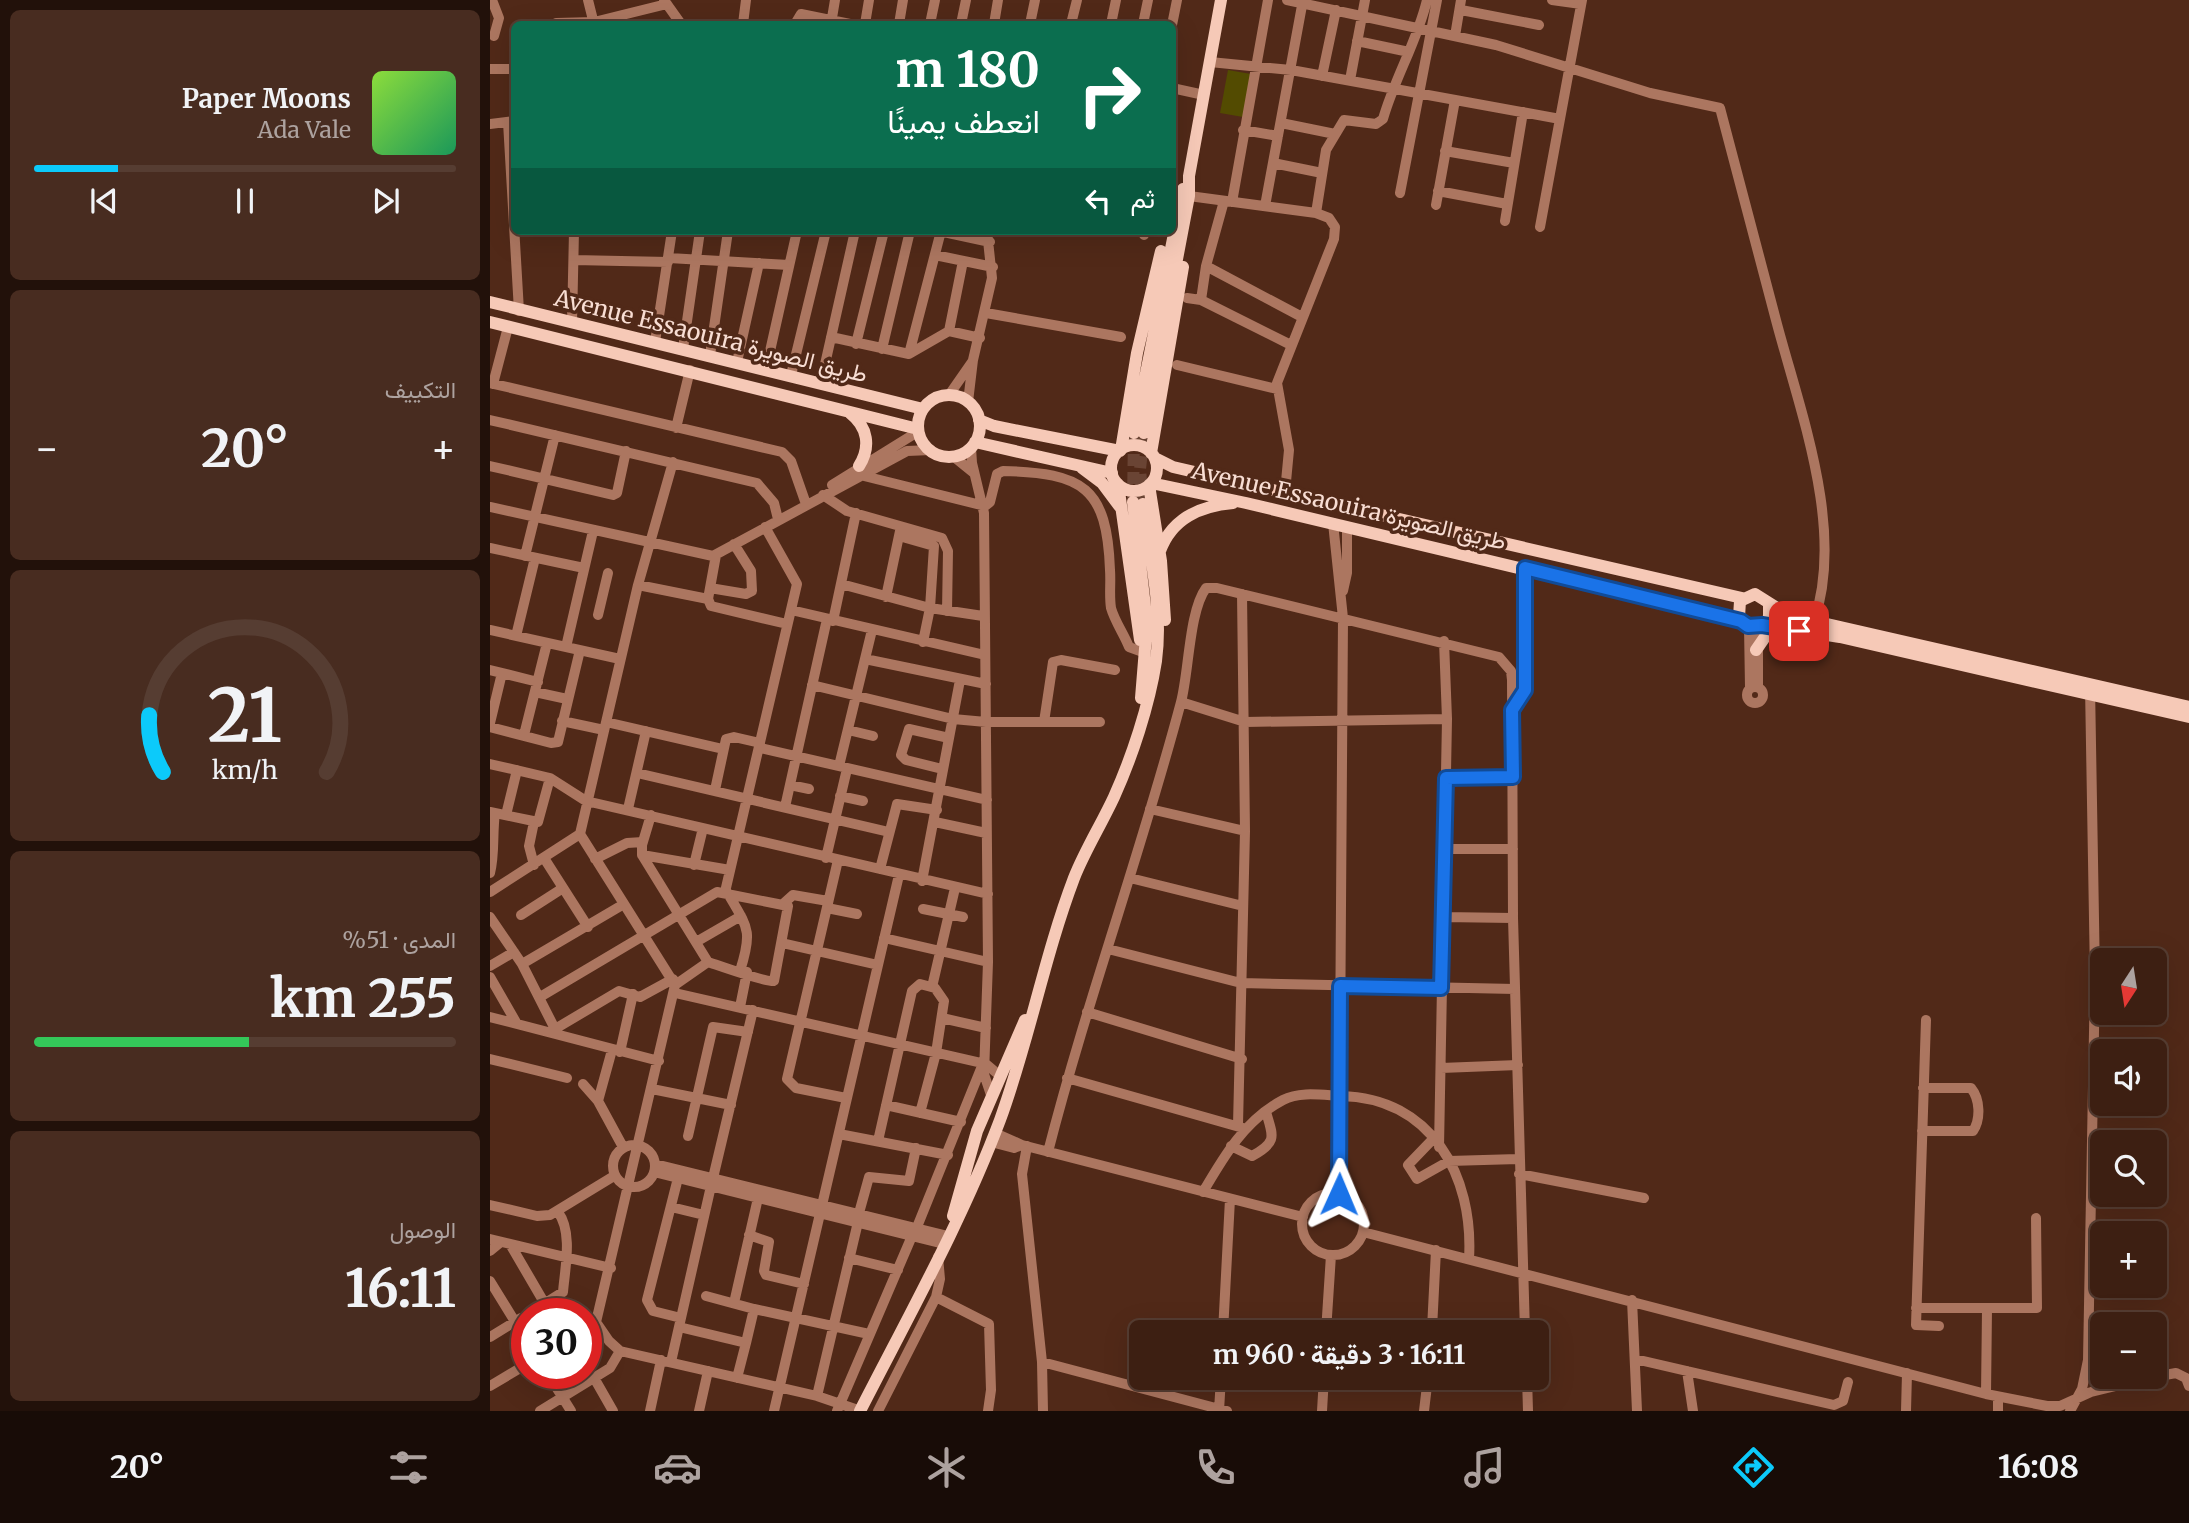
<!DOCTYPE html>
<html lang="ar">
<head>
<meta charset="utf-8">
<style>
	:root { --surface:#3d1f12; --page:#482c20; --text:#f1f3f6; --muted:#ada29f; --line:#563d32; --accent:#0ccafa }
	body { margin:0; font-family:Merriweather,Vazirmatn,serif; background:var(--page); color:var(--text); direction:rtl; height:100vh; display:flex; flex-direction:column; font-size:26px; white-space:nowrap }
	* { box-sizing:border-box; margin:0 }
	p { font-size:23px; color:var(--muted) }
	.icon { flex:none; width:38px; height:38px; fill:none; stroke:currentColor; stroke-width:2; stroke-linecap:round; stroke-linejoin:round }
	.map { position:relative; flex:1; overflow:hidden; direction:ltr }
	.side { display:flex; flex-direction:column; gap:10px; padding:10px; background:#22110a; width:490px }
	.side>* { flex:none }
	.guide { position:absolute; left:21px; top:21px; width:665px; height:214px; border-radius:10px; box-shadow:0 7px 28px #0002,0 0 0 2px var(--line); direction:rtl; background:#0b6e4f; color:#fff; overflow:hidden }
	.needle { width:46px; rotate:192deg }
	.buttons { position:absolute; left:1600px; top:948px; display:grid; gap:14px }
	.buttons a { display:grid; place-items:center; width:77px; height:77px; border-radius:10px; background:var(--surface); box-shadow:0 7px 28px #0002,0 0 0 2px var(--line); font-size:35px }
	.speed { position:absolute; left:21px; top:1298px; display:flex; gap:14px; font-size:35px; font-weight:700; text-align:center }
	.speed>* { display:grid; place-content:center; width:91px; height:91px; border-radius:50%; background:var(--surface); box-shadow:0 7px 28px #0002,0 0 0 2px var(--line); line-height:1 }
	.speed .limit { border:10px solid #d22; background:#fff; color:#111 }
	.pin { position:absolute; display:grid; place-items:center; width:60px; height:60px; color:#fff; margin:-30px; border-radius:14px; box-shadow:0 4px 10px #0006 }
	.me { position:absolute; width:77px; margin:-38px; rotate:1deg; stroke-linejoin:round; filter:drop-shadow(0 0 5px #0008) }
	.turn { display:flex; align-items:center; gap:24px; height:147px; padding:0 21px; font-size:32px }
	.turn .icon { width:91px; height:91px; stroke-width:2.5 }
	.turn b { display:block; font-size:49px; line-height:60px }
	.then { display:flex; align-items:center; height:66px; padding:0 21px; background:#0003; gap:14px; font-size:26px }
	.big { font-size:52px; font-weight:700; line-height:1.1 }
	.side .widget { flex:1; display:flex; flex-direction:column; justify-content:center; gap:10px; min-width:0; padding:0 24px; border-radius:10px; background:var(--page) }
	.side .dial { align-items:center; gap:0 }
	.dial svg { height:182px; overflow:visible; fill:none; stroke:var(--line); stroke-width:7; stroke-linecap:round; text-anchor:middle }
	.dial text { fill:var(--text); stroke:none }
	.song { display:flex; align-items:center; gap:21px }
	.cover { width:84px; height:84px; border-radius:10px; background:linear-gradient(135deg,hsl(90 70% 55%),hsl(150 70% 35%)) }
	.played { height:7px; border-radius:4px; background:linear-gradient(90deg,var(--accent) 20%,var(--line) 20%) }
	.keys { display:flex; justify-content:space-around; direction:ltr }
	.heat { display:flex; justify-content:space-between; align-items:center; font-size:38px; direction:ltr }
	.charge { height:10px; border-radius:5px; background:linear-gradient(90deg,#34c759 51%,var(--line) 0) }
	.trip { position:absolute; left:639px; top:1320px; width:420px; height:70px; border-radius:10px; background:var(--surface); box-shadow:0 7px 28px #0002,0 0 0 2px var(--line); font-weight:700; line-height:70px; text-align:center; direction:rtl }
	.dock { display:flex; height:112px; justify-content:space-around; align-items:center; background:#180c07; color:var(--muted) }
	.dock .icon { width:49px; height:49px }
	.dock .on { color:var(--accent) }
	.dock b { font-size:32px; color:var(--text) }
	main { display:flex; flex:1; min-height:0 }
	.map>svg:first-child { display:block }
</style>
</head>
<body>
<main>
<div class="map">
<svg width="1699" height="1411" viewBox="0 0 1699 1411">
	<rect width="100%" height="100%" fill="#512918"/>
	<path fill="#534b01" d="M738,70L761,74L753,117L730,113Z"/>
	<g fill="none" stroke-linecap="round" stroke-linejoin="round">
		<path stroke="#6a4434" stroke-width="12" stroke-dasharray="12 6" stroke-linecap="butt" d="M643,502L644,433
			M653,504L650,469L654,433"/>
		<path stroke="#ac7660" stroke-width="10" d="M2,0L9,18L4,36
			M98,0L104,24
			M174,0L191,24
			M797,0L1006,45L1160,93L1230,108C1249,180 1268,252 1287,324C1311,414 1355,530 1324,621
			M1062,0L1091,4
			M971,10L1049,25
			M66,23L104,22L177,4
			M253,24L256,0
			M305,24L311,14L360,24
			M341,24L345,0
			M375,24L379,0
			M409,24L413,0
			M440,24L445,0
			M471,24L476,0
			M504,24L508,0
			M540,24L545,0
			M581,24L587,0
			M621,24L626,0
			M653,24L658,0
			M682,25L687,0
			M965,36L971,0
			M867,41L919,52
			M720,62L801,70L1070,119
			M0,69H23
			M832,76L846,10
			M860,80L875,0
			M682,88L714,95
			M18,122L29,311
			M791,123L845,134
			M0,124L24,121
			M753,130L788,136
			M955,151L1024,163
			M783,163L832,173
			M948,191L1017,204
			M910,193L947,0
			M699,196L826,213L839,218L845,227L844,239L787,383L799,450L795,492
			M742,202L778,0
			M946,205L965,100
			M775,206L813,0
			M826,213L836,150L854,120L886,124L893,119C905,77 927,42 937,0
			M1015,221L1033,112
			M1050,227L1092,0
			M449,231L500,242
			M654,235L655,231
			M445,255L503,267
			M179,258L299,265
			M84,260L178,262
			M716,266L812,317
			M697,298L711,300L801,345
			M711,300L716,266L734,201
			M496,313L631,337
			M82,323L84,231
			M459,331L473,261
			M341,337L419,354L459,331L490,338
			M165,342L182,231
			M366,344L394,231
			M193,349L210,231
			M392,349L420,231
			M419,354L451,231
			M220,355L238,231
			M247,362L269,263
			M687,365L787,389
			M276,369L307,231
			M301,375L336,231
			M331,382L365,231
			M0,383L292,452L301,461L316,504
			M3,384L18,327
			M459,395L482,362
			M478,402L483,360L502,278L497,231
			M0,420L267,483L284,503L288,519
			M186,428L200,370
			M481,447L482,463L494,513L498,962L494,1074L501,1095
			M463,456L484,473
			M0,466L123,495L127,493L136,451
			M370,475L495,506L500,502L507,474L513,471C593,473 617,487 620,570C621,583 619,595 621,608C625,622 634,634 639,647L650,651
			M342,485L429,431
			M333,495L357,511L452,538L458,551L457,611
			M0,507L223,556L417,451L441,450
			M843,523L853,618L849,1193
			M409,536L444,546L440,608L433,642
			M0,548L94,568
			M226,555L218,599L221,606L297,624
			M35,556L65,435
			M351,584L440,608L493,616
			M148,585L218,599
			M220,588L256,594L262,591L261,571L244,544
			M853,591L857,573V527
			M396,597L410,531
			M301,610L495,655
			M108,615L118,573
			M343,621L366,513
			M1259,626L1260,688
			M1268,626V687
			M0,630L130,659
			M26,636L45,558
			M76,647L103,531
			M375,659L496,684
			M0,670L48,682
			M322,685L463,719L496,722H610
			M1257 695a8 8 0 1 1 16 0a8 8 0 1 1-16 0Z
			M45,692L77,699
			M691,702L755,722L957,719
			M1022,710L1035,690V568
			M72,721L114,730
			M116,722L233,749
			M554,722L563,662L571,660L625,670
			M0,723L12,673
			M0,727L61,743L68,742L90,650
			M358,730L383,736
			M34,735L57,643
			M270,748L497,800
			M0,764L60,778L96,801L498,894
			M349,766L382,630
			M452,769L416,760L411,755L419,729L459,738
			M147,773L399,832
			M956,778L1023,777
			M300,785L319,789
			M225,790L236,739L244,737L270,743
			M350,796L373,801
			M295,807L337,619
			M138,809L156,731
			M660,809L755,831
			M0,812L48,822L60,778
			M16,815L27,770
			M161,815L152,845V855L218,962L185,985
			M445,822L496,833
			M955,849H1023
			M152,855L240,870
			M54,858L98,927
			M336,858L357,769
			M105,859L137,843L153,842
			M348,860L297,1079L306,1088L356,1098
			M44,865L39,846L44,822
			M204,865L213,828
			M390,869L407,804L447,810
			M0,873C5,853 2,834 5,813
			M640,878L753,906
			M432,881L470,680
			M0,892L90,834
			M235,892L307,584L275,527
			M237,892C258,928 263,930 250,971
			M293,904L303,895L338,901
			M337,908L367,914
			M433,909L473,917
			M31,915L73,888
			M0,917L32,964L65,1029
			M953,917L1023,918
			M394,938L498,962
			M206,942L251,916
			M292,943L388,965
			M618,949L751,983L1025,989
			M32,964L134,904
			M0,966L24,952
			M0,977L27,1024
			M442,987L465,888
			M185,993L496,1064L509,1075
			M50,997L227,892L298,906L284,981C277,983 230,966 218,962
			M250,1007L257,972
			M597,1012L752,1059
			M0,1017L169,1061
			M452,1018L496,1028
			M1436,1020L1426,1325L1449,1326
			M67,1034L65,1029L129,991L150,997L183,979
			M130,1052L143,994
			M0,1059L77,1078
			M951,1068L1028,1065
			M577,1078L753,1128
			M93,1084L108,1101L133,1147
			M162,1089L241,1105
			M108,1101L122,1050
			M396,1105L471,1122
			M748,1125L755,831L752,594
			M1432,1131H1483C1491,1119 1490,1099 1481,1088H1433
			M505,1133L532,1145L813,1217
			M349,1134L458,1155
			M198,1136L223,1027L258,1032
			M944,1138L918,1165L927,1179L959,1161L1028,1159
			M388,1141L422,991L430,984L445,988L454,1001L446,1053L430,1113
			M501,1142L524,1148L532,1145
			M123 1166a21 21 0 1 1 42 0a21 21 0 1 1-42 0Z
			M537,1146L532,1174L552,1362L553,1411
			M741,1146L762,1156C788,1142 783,1136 776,1112
			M949,1147L957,719L954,641
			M558,1152C597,1000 651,853 691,702C699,672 699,611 716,588H727L1009,657L1021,671L1022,680L1023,918L1035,1332
			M165,1164L458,1236
			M164,1172L454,1244
			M1029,1174L1154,1198
			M188,1178L157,1300L163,1311L191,1318
			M223,1178L263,1010
			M713,1192C734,1156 755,1120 793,1100C810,1091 832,1095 851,1096C941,1098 984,1175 979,1259
			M812 1224a31 31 0 1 1 62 0a31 31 0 1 1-62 0Z
			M0,1205L47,1216L60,1215L124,1176
			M181,1207L214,1215
			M369,1213L379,1177L419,1181L426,1148
			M427,1227L492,1066
			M873,1232L1496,1394L1557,1406H1570L1601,1392L1663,1377
			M259,1235L279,1242L274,1271L276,1275L314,1284
			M0,1239L121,1268
			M20,1244L55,1304
			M0,1251L11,1242
			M359,1258L408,1270
			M0,1281L37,1341
			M216,1296L264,1309
			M446,1297L499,1324L501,1390L498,1411
			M1142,1300L1147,1411
			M244,1303L268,1198
			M1426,1308H1547L1546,1218
			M38,1314L73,1292C75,1268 83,1232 68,1212
			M106,1322L119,1341L130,1351L327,1396L371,1411
			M942,1325L1035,1323
			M189,1327L256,1343L264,1309L379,1334
			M96,1328L106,1322L185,985L90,834L148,585L183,462
			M942,1329L946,1250
			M733,1332L740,1199
			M836,1332L841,1255
			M0,1337L31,1318
			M1145,1359L1344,1405L1353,1401L1358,1382
			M181,1362L221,1186
			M552,1362L737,1411
			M1197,1371L1203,1411
			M58,1374L81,1411
			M103,1376L123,1411
			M1037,1377L1038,1411
			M1664,1377L1686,1373L1696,1378L1699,1386
			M247,1378L256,1343
			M0,1386L37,1364
			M1496,1394L1497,1309
			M327,1396L368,1222
			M50,1411L120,1368L130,1351
			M160,1411L171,1360
			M209,1411L218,1371
			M284,1411L409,875
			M347,1411L422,1236
			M388,1411L446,1297L450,1279L448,1257
			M729,1411L731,1377
			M832,1411L834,1377
			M934,1411L938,1377
			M1416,1411L1417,1373
			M1508,1411V1397
			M1580,1411L1592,1389L1598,1360L1605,977L1600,686"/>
		<path stroke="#f6c9b7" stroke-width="12" d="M0,302L433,409
			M0,322L428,429
			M428 426a31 31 0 1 1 62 0a31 31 0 1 1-62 0Z
			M360,413C378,427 381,447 369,466
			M489,420L504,426L630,451
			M644,433L693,189
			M654,433L699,196V176L731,0
			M485,442L622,473
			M621 468a23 23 0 1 1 46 0a23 23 0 1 1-46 0Z
			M631,450L647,353L671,251
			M661,453L693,267
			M665,458L683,467L1252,598
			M592,468L612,483L630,507
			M661,483L756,503L1251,621
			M628,484L650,640
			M659,485L671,561L675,620
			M643,502L657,624L651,698
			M670,551C682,518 710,506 743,503
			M1279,604V618L1272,625L1259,626L1249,617L1250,601L1265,594L1292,611L1324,621L1699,707
			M1272,625L1350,637L1699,717
			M1266,650L1275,637L1289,627
			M463,1216L487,1131L535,1020
			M370,1411C419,1315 472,1221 510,1120C539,1041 554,957 584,878C595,850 611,825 624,797C642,757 659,706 666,661C673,610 660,555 653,504"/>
	</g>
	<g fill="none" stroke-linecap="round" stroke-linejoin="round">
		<g stroke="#114b97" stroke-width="18">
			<path id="route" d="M849,1194L850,986L951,988L956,778L1023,777L1022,710L1035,690V568L1251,621L1258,626L1272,625L1309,631"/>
		</g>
		<use href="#route" stroke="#1a73e8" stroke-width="12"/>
	</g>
	<g text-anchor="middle" stroke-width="7" stroke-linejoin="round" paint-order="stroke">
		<g font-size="23" fill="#f8ddd3" stroke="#512918">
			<text transform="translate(221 336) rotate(14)" y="8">Avenue Essaouira طريق الصويرة</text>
			<text transform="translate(859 506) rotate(13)" y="8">Avenue Essaouira طريق الصويرة</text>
		</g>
	</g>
</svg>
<div class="buttons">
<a><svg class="needle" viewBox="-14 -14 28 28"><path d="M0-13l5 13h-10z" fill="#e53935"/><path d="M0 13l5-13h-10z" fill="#ada29f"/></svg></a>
<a><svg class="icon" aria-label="sound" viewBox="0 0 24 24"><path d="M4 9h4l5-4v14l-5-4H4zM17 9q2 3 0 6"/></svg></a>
<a><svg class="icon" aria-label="search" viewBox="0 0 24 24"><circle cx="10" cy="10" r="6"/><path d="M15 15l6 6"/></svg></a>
<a>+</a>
<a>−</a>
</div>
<div class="speed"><div class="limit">30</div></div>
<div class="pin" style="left:1309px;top:631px;background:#d93025"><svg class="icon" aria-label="arrive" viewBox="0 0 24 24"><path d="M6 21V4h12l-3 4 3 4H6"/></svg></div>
<svg class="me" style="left:849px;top:1194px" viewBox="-20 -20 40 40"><path d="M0-17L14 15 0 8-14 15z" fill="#1a73e8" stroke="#fff" stroke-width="4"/></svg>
<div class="trip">16:11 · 3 دقيقة · 960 m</div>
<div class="guide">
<div class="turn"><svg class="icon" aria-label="right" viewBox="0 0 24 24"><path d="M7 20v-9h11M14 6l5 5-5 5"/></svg><div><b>180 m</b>انعطف يمينًا</div></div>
<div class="then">ثم<svg class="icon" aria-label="left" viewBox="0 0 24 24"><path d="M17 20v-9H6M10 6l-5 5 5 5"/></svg></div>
</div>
</div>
<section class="side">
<div class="widget">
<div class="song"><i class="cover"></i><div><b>Paper Moons</b><p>Ada Vale</p></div></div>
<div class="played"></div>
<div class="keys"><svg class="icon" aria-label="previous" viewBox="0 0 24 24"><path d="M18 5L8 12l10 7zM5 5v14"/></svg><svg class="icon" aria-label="pause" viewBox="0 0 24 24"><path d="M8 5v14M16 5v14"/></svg><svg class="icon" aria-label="next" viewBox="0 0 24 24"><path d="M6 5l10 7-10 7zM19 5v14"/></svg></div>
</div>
<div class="widget"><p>التكييف</p>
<div class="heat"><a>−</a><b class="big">20°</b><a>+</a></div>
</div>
<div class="widget dial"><svg viewBox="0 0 100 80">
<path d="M14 69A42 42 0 1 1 86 69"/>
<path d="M14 69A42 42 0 0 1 8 44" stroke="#0ccafa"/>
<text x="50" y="56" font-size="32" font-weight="700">21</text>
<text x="50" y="72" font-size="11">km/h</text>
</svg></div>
<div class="widget"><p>المدى · 51%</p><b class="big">255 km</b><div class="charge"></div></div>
<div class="widget"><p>الوصول</p><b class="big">16:11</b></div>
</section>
</main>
<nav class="dock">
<b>16:08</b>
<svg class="icon on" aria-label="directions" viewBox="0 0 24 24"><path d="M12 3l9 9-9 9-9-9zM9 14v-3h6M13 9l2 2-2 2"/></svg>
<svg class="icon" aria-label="music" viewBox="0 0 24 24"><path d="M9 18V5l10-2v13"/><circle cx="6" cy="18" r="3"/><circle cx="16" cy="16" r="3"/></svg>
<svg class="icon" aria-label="phone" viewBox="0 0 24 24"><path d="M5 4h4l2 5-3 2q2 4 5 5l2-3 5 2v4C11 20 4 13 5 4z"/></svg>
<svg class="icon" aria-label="climate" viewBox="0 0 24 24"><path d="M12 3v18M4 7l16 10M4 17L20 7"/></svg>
<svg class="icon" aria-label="car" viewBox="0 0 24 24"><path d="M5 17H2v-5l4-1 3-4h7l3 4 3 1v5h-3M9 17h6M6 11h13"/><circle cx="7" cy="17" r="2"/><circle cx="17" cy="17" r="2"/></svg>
<svg class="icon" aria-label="filters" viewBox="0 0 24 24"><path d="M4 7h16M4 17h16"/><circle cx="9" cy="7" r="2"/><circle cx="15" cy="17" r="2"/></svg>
<b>20°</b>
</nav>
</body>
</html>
